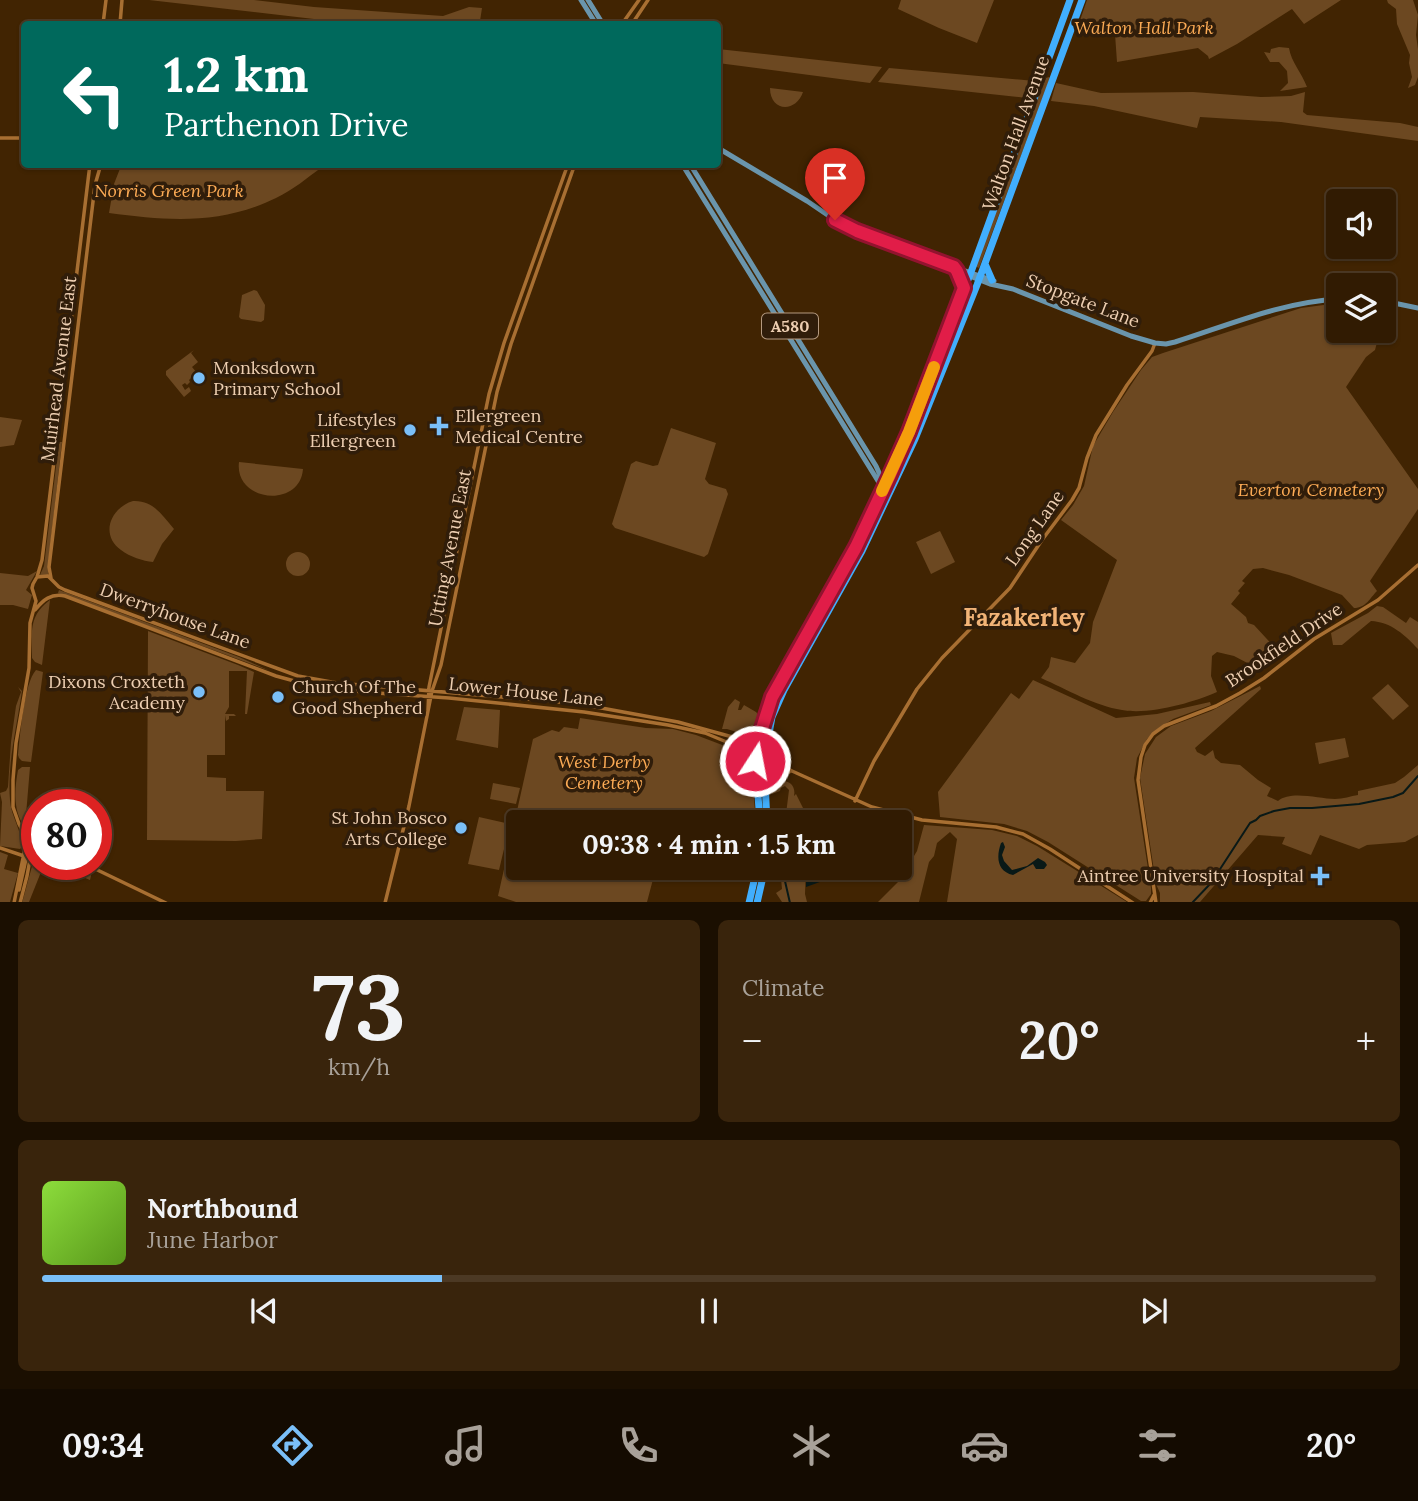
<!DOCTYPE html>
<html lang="en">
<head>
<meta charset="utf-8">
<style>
	:root { --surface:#311b02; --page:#39240c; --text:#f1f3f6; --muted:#a8a199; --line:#4c3924; --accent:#7abff8 }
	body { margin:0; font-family:Lora,serif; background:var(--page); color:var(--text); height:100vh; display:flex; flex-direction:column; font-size:26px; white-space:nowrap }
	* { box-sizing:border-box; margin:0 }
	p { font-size:23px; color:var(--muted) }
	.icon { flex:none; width:38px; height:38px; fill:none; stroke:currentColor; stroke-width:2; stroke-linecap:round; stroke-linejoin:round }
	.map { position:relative; height:902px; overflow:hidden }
	.drawer { display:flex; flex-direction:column; gap:18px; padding:18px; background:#1b0f01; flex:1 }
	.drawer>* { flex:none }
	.hud { position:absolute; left:21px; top:21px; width:700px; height:147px; border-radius:7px; box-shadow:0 2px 5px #0004,0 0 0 2px var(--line); background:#00695c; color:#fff; overflow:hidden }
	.fabs { position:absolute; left:1326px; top:189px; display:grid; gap:14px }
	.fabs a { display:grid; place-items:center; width:70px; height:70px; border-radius:7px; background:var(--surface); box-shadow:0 2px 5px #0004,0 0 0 2px var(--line); font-size:35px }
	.speed { position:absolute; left:21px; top:789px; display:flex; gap:14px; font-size:35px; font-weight:700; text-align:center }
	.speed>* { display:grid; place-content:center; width:91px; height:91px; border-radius:50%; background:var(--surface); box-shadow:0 2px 5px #0004,0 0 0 2px var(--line); line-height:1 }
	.speed .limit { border:10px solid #d22; background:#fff; color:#111 }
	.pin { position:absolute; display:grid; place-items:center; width:60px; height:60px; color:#fff; margin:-72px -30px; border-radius:50% 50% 50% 0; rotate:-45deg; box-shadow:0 0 7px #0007 }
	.pin .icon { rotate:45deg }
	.me { position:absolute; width:77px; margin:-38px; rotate:11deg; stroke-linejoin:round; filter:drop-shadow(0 0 5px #0008) }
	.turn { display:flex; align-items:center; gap:24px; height:147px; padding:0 28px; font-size:32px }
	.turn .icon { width:91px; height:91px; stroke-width:2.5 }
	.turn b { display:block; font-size:49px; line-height:60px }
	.big { font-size:52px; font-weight:700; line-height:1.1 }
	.drawer .tile { flex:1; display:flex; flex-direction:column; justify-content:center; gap:10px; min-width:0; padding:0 24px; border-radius:10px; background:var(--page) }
	.drawer .dial { align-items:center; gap:0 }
	.dial b { font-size:91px; line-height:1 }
	.song { display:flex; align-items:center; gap:21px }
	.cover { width:84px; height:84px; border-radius:10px; background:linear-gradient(135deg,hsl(90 70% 55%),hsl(90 70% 35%)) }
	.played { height:7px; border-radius:4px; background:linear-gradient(90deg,var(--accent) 30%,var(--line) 30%) }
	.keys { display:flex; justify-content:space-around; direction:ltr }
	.heat { display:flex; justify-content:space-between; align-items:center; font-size:38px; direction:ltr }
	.drawer .tiles { flex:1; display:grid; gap:18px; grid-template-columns:1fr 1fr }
	.tile:last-child { grid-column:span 2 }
	.trip { position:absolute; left:506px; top:810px; width:406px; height:70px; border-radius:7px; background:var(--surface); box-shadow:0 2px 5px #0004,0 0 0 2px var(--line); font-weight:700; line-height:70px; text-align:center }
	.dock { display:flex; height:112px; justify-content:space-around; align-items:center; background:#140b01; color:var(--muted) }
	.dock .icon { width:49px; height:49px }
	.dock .selected { color:var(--accent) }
	.dock b { font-size:32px; color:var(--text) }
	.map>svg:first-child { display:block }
</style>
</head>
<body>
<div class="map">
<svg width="1418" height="903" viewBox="0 0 1418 903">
	<rect width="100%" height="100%" fill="#412402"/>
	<path fill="#6c4821" d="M149,0H254L314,7L443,16L469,7L482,8L480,21L513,24H328L314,19Z
		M901,0H994L977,43L939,28L898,9Z
		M1087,0H1341L1304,24L1292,9L1237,44L1209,59L1208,56L1198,48L1117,62L1115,34L1077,29Z
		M1387,0H1413L1418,15L1416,35L1418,49V77L1415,85L1408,88L1412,77L1409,63L1410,55L1397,24L1396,9L1388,3Z
		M1279,47L1289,48C1291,62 1302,73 1307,87L1280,91L1288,83L1287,71L1279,62H1270L1264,52L1270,53L1271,49Z
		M718,49L882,67L870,83L718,63Z
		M889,68L1035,81L1028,98L878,82Z
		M1049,77L1050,78L979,268L975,266L1030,116L1046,78Z
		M1056,83L1101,93L1193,92L1261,97L1291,96L1305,92L1303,112L1307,115L1400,123L1418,127V141L1281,122L1200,117L1197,128L1094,106L1051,101Z
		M770,88L803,92C796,113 770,112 770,88Z
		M121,166V164L323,165L322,167C307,178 293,190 276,198C220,225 169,221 109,213L114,184Z
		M254,290L257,291L265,305L264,320L261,322L241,319L239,317L242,295Z
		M1331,304H1339V331H1380L1375,350L1366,357L1346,387L1418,489V509L1370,581L1377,591C1370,598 1366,608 1354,608L1342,595L1289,575L1263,568L1253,569L1242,581L1245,583L1238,591L1240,593L1231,604L1246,617L1248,623L1254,625L1277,650L1255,667L1234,656L1217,652L1212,656L1211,676L1217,692C1192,703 1149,715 1122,710C1095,706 1066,689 1041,678L1049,667L1051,657L1075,663L1090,643L1093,622L1117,560L1061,520L1073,505L1084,486L1093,446L1113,412L1141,370L1152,357L1163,353L1301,308Z
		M194,350L191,353L198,362L192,367L197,373L202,375L196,382L192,377L189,380L190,382L187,385L185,383L182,385L185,390L189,387L191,391L184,397L166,375V371Z
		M0,417L22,420L14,445L0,447Z
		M671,428L716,443L705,479L709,484L726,489L728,494L708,554L704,557L615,528L612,524L631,464L636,461L653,466L658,465Z
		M59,442H62L48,566V575H40L44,566Z
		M239,462L303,469C300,509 234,502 239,462Z
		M133,501C153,500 162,515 174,529L162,544L153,562C143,561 130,557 121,550C100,535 110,508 133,501Z
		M940,531L955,562L931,574L916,542Z
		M286 564a12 12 0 1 1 24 0a12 12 0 1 1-24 0Z
		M37,571L26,590L32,595L28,609L13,605H0V573L28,576Z
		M59,590L239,657L270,671L58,593Z
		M50,600L42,665L35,662L32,658C32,633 28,616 50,600Z
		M1377,606L1383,607L1406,623L1410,617L1418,622V649C1405,635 1391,622 1371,621L1342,645H1333L1331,633L1368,613Z
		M148,631L238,665L254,672L247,714H245L247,671H229V707L225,714H234L236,716H229V719L226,721L225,715V755H207V777L226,778V791H264L262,839L236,841L147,840Z
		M36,670L43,672L31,762L22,761L19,758L18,755C20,736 24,683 36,670Z
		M1033,680L1116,718L1157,714L1210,702L1211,705L1173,719L1159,728L1147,739L1137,758L1134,778L1151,888V894L1146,901H1141L1048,842L1027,831L1004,824L940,817L938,792L1011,693L1019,699Z
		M1388,684L1409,706L1393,720L1372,698Z
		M1260,686L1261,689L1195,748L1197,752L1205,756L1213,750L1215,758L1221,763L1240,765L1258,780L1271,788L1267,796L1278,801C1291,790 1319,799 1335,799C1343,799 1351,796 1358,795V791L1395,783L1404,777L1418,765V835L1405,842L1367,845L1359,849L1320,835L1311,855L1282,844L1285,837L1258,835L1200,902H1160V893L1156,884L1140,778L1145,754L1156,737L1171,726L1211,711Z
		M18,687L22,691C17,726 7,764 10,800C11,817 22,830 22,847L20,849L0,846L2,802L0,793L6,791L8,787L11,742L16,706L21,692Z
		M735,699L740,702L738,710H741L744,705L756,712L761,718L756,734L752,737L727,729H722L728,707Z
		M464,707L500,710L498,748L456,740Z
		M580,718L646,728L673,729L696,735L738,751L752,775L755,811H742L739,822H518V868H656L647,902L519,903L498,896L533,739L552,730L559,732L564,727L578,729Z
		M1345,738L1349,757L1319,764L1315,743Z
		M22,767H30L26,815L37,818V852L32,848C31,837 26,831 21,821C13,805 15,787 18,770Z
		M780,781C790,780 796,786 794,796L796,794L807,816L821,822H785L789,790L785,786L781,788L780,791L772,794C772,788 774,784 780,781Z
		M493,783L520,788L516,804L490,799Z
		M479,817L510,824L499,870L468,864Z
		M924,825L992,830L1017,836L1037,846L1127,902H947L957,839L950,832L937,843L934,856L929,862L919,902L877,903L899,881L917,851Z
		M0,852L8,855L4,869L18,873L10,902H0Z
		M34,859H37V864L72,865L90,872L91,876L90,880L56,866L43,867L29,902L22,903Z
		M780,868H806L805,894L807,902H782L776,893L782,889Z"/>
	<path fill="#091917" d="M1003,842L1005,847L1002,855L1004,861L1012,870L1027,866L1038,858L1045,862L1047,865L1044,869H1036L1033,864L1013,875C997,871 996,857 1001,843Z
		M806,868H845L828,879L806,887Z"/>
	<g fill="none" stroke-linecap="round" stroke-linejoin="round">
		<path stroke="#091917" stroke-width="2" d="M782,868L790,903
			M1192,903L1211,883L1250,823L1256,820L1260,816L1274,811L1290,808H1312L1359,804L1393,797L1403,793L1418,776"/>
		<path stroke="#a86f32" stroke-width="3.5" d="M103,24L106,0
			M120,24L122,0
			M622,24L639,0
			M632,24L648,0
			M0,138H24
			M37,577L48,576L59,587L65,590L298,676L337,683L550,701L585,705L678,722L747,741L779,760L790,770
			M51,578L49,567L95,185L101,164
			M35,610C43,600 51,593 65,596L276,676L298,682L362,692L449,698L584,712L668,725L705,733L741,748L771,765L792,771L872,807L922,820L996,827L1023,834L1050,849L1133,903
			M428,710L429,687L489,394L504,343L568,164
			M770,736L778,758
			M731,738L759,752L764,760
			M743,751L753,769
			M768,758L782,766
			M768,776L777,771L789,772
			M855,801L874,761L917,689L942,658L1010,588L1042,540L1072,500L1079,488L1087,458L1096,435L1127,385L1152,351L1155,343
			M0,848L24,856L37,858
			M85,864L166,903
			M19,890L26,859L30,855
			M14,903L24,853L23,832
			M20,903L27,876L31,854L29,843L19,824L13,807V780L16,743L29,668L30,623L36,601L32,588L33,584L37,577L42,560L90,164
			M385,903L409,806L432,691L441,665L497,392L511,344L575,164
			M1150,903L1154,895
			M1156,903L1138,780L1141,757L1145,745L1153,734L1164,726L1216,706L1240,693L1264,678L1314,639L1378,600L1418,565"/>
		<path stroke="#6a95ac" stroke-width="5" d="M581,0L596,24
			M588,0L601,21L606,24
			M718,148L807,201L835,220L851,228L950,265L957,271L990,284L1013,289L1131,336L1155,343L1166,344L1175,342C1229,325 1282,302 1339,299
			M682,164L883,489
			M690,164L876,466L885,486
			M957,268L994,281
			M1384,301L1418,308"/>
		<path stroke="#41aefd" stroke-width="7" d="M985,264L992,280
			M957,271L964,287
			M760,822L755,756L760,735L772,697L856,546L909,432L971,272L1070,0
			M767,822L765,782L766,751L772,717L784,690L862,551L915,439L977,285L1082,0
			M749,903L757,868
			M757,903L765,868"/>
	</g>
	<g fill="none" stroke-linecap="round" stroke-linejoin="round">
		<g stroke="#92132f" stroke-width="18">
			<path id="route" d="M755,761L758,741L772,697L856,547L889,477L909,432L964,288L957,271L954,267L857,231L835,220"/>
		</g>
		<use href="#route" stroke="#e11d48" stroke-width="12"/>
		<path stroke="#f59e0b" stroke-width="12" d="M882,491L909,432L934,367"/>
	</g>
	<g fill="#7abff8" stroke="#301d0a" stroke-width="2.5">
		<circle cx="199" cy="378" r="7"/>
		<path d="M435.5 415.5h7v7h7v7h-7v7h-7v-7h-7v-7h7z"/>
		<circle cx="410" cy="430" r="7"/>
		<circle cx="199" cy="692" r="7"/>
		<circle cx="278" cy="697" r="7"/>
		<circle cx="461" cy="828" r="7"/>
		<path d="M1316.5 865.5h7v7h7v7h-7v7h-7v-7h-7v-7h7z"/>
	</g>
	<g text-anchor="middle" stroke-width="7" stroke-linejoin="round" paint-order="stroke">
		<rect fill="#301d0a" stroke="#b4997f" stroke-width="2" x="762" y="313.5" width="56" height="25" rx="5"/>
		<g font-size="16" font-weight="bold" fill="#edceb1">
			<text x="790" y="332">A580</text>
		</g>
		<g font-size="18" font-style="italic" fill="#fcab55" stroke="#301d0a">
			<text x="1144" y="34">Walton Hall Park</text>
			<text x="169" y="197">Norris Green Park</text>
			<text x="1311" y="496">Everton Cemetery</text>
			<text x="604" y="768">West Derby<tspan x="604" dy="21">Cemetery</tspan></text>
		</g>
		<g font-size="18" fill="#edceb1" stroke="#301d0a">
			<text transform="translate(1016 133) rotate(-70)" y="6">Walton Hall Avenue</text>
			<text transform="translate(1083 301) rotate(21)" y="6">Stopgate Lane</text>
			<text transform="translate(59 369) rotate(-83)" y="6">Muirhead Avenue East</text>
			<text transform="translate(1035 528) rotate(-55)" y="6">Long Lane</text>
			<text transform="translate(450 548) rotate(-79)" y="6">Utting Avenue East</text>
			<text transform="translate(175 616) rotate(20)" y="6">Dwerryhouse Lane</text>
			<text transform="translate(1284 645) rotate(-34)" y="6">Brookfield Drive</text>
			<text transform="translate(526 692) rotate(6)" y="6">Lower House Lane</text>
		</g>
		<g font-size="18" fill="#edceb1" stroke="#301d0a" text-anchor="end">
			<text x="213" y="374" text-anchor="start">Monksdown<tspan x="213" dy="21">Primary School</tspan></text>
			<text x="455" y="422" text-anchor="start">Ellergreen<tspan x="455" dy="21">Medical Centre</tspan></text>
			<text x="396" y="426">Lifestyles<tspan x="396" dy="21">Ellergreen</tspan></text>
			<text x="185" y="688">Dixons Croxteth<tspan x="185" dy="21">Academy</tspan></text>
			<text x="292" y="693" text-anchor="start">Church Of The<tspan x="292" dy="21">Good Shepherd</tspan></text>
			<text x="447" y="824">St John Bosco<tspan x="447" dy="21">Arts College</tspan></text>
			<text x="1304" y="882">Aintree University Hospital</text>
		</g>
		<g font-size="24" font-weight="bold" fill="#f1b377" stroke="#301d0a">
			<text x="1024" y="626">Fazakerley</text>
		</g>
	</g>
</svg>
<div class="fabs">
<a><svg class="icon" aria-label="sound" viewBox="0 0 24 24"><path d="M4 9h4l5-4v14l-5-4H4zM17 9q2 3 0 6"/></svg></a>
<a><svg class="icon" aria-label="layers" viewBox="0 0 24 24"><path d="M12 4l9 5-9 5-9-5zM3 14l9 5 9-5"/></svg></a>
</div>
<div class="speed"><div class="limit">80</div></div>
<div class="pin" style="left:835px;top:220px;background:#d93025"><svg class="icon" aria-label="arrive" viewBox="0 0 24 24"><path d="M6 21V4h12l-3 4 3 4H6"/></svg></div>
<svg class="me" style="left:755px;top:761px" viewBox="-20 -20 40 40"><circle r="17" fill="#e11d48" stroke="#fff" stroke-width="3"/><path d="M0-11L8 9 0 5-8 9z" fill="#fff"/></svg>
<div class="trip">09:38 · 4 min · 1.5 km</div>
<div class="hud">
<div class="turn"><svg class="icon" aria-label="left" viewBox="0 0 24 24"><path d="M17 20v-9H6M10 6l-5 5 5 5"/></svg><div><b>1.2 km</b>Parthenon Drive</div></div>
</div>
</div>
<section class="drawer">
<div class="tiles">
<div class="tile dial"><b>73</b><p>km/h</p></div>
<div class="tile"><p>Climate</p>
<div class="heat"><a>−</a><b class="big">20°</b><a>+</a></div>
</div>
<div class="tile">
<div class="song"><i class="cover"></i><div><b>Northbound</b><p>June Harbor</p></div></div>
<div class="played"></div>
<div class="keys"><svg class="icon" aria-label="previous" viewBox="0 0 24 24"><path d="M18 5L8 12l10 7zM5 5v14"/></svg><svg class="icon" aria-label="pause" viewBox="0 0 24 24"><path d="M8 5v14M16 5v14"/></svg><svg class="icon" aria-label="next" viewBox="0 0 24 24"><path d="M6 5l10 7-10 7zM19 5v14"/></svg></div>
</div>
</div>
</section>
<nav class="dock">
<b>09:34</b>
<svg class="icon selected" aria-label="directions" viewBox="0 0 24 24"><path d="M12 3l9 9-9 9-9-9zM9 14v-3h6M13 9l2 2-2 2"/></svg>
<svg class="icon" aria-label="music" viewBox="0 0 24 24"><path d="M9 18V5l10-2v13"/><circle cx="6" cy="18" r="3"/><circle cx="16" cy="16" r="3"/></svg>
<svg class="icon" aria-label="phone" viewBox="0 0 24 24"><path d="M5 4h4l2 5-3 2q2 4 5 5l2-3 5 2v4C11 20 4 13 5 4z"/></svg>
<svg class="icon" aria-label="climate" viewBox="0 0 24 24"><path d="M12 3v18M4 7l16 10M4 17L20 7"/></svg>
<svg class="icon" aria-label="car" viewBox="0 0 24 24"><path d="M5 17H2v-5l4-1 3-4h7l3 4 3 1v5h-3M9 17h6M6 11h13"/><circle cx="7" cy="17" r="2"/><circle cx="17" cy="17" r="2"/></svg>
<svg class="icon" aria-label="filters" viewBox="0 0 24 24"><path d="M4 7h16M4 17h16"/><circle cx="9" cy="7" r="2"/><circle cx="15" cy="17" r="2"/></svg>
<b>20°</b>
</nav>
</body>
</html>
